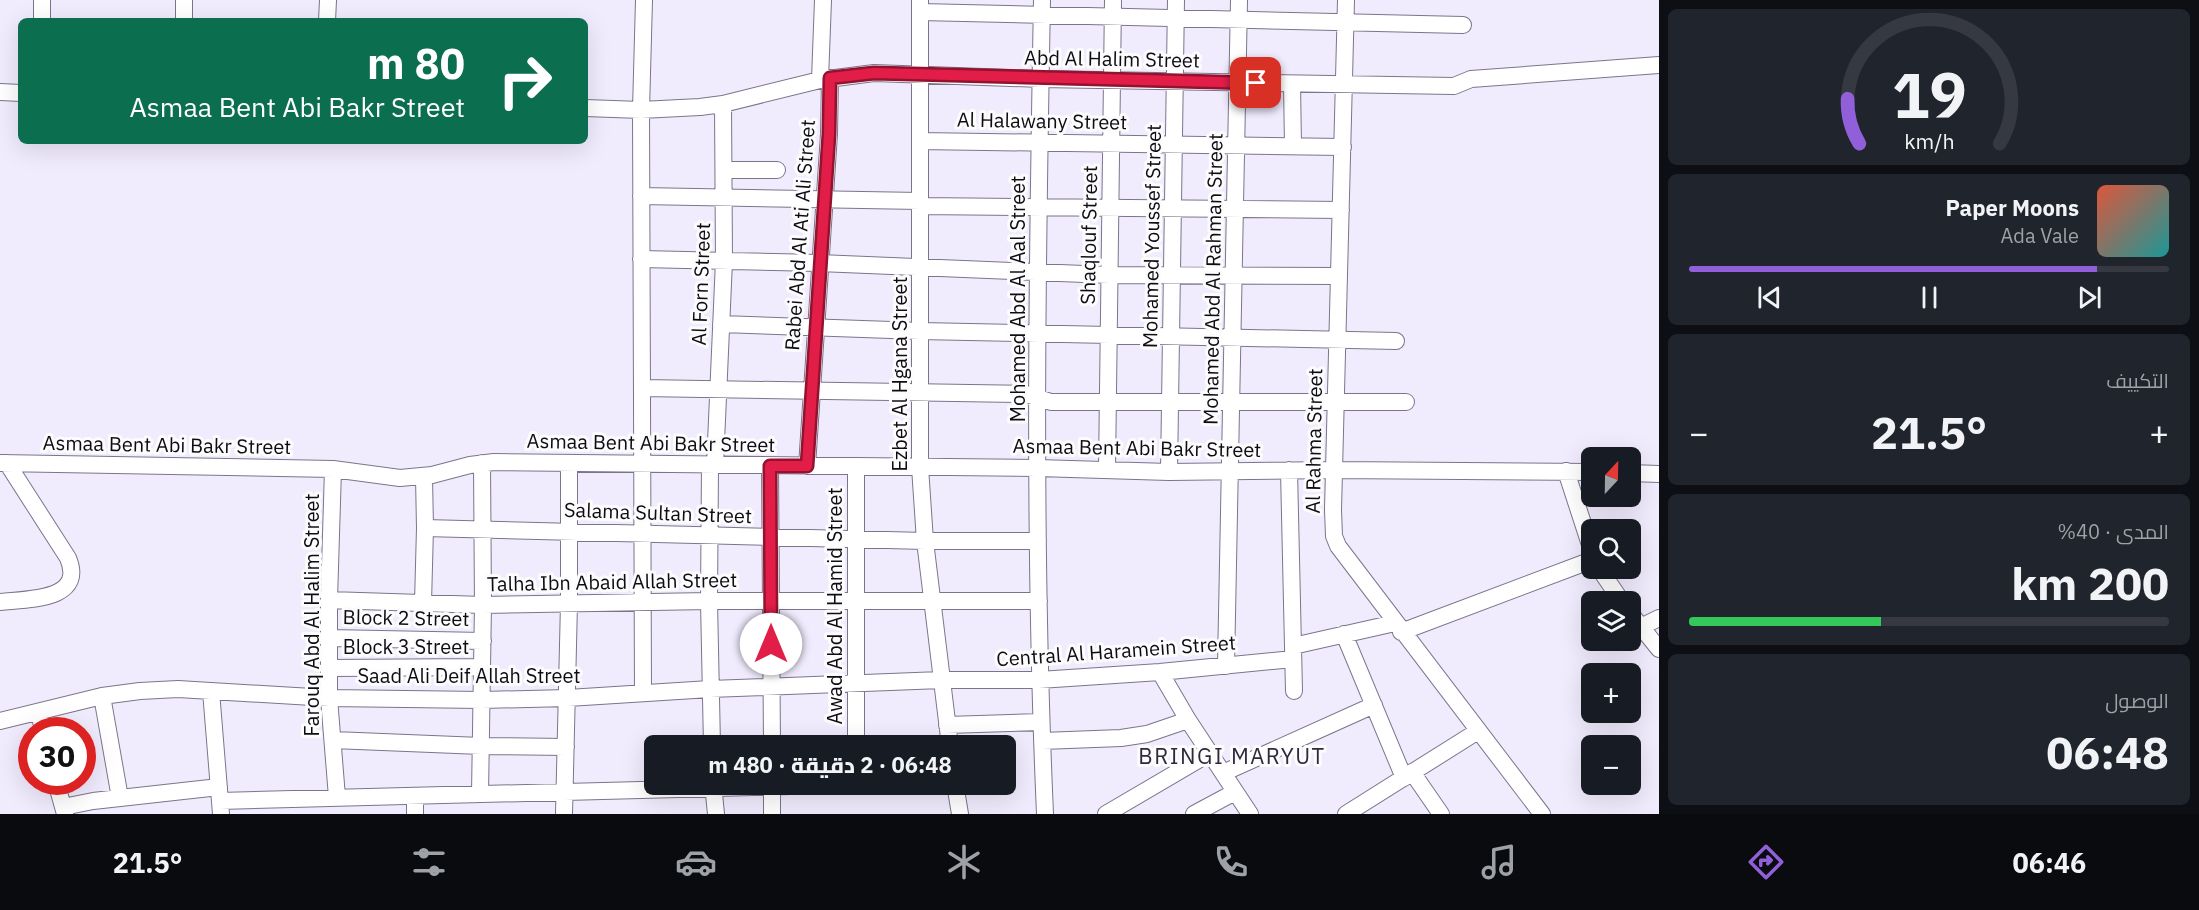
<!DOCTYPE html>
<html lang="ar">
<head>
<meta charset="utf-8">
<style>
	:root { --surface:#171b24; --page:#20242c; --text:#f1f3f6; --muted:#9ea1a6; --line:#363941; --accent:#905fd9 }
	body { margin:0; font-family:"IBM Plex Sans",Cairo,sans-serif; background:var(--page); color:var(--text); direction:rtl; height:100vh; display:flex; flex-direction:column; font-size:22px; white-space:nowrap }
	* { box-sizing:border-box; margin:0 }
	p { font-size:20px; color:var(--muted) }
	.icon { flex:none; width:33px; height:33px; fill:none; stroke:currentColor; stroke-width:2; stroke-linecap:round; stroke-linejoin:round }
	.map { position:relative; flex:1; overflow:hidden; direction:ltr }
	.panel { display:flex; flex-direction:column; gap:9px; padding:9px; background:#0d0f14; width:540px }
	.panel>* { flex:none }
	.banner { position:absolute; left:18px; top:18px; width:570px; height:126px; border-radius:9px; box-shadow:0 6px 24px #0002; direction:rtl; background:#0b6e4f; color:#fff; overflow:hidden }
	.needle { width:39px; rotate:22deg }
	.fabs { position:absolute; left:1581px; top:447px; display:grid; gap:12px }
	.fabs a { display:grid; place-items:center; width:60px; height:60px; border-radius:9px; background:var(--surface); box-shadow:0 6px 24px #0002; font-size:30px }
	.speed { position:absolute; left:18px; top:717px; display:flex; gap:12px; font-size:30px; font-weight:700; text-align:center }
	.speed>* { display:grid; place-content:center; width:78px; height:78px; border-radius:50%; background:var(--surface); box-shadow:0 6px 24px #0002; line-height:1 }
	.speed .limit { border:9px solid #d22; background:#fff; color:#111 }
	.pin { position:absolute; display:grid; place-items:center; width:51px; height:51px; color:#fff; margin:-26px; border-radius:12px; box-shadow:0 3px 9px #0006 }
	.me { position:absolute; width:66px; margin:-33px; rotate:0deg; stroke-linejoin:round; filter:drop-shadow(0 0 4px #0008) }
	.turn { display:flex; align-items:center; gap:21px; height:126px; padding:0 24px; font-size:27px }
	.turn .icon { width:78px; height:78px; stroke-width:2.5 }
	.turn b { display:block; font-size:42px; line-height:51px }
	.big { font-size:45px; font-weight:800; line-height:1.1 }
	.panel .tile { flex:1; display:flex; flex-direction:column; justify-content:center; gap:9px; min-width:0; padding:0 21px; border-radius:9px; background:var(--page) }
	.panel .dial { align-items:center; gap:0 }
	.dial svg { height:156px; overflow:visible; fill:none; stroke:var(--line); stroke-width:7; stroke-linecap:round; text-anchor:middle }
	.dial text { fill:var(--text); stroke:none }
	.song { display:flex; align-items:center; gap:18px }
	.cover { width:72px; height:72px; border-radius:9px; background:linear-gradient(135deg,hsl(10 70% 55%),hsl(180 70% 35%)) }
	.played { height:6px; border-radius:3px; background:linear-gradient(90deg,var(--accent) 85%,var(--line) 85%) }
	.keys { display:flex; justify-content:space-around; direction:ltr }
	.heat { display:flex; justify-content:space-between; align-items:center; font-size:33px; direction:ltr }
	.charge { height:9px; border-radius:4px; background:linear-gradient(90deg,#34c759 40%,var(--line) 0) }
	.trip { position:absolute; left:644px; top:735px; width:372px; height:60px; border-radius:9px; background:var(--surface); box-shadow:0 6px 24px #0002; font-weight:800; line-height:60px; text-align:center; direction:rtl }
	.tabs { display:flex; height:96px; justify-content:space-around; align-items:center; background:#090b0e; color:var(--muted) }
	.tabs .icon { width:42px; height:42px }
	.tabs .selected { color:var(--accent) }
	.tabs b { font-size:27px; color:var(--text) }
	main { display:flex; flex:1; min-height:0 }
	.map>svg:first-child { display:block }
</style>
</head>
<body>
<main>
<section class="panel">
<div class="tile dial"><svg viewBox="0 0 100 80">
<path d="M14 69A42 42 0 1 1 86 69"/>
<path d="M14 69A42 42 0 0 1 8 46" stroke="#905fd9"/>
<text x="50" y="56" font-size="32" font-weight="700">19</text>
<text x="50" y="72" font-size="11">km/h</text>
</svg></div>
<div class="tile">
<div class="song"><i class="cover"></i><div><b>Paper Moons</b><p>Ada Vale</p></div></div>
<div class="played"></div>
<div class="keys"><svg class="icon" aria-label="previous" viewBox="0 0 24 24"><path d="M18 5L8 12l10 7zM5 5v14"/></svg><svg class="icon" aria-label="pause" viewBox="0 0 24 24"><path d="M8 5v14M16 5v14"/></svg><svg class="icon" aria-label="next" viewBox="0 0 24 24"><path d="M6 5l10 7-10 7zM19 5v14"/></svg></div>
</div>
<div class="tile"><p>التكييف</p>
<div class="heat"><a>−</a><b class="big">21.5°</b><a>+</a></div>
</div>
<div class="tile"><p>المدى · 40%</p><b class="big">200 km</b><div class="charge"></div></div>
<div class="tile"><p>الوصول</p><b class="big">06:48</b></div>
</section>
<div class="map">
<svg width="1659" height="814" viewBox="0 0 1659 814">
	<rect width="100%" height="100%" fill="#f1ebfe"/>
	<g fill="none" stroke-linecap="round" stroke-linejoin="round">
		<g stroke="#7c758a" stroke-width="18">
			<path id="minor" d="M184,0V21
				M920,0V467L925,541L950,746
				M1042,0C1037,271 1033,543 1045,814
				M1346,0L1333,510L1334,536L1338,546L1542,814
				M920,12L1463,25
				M42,21V0
				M327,21L328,0
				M820,80L823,0
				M1292,84L1293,146
				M0,92L21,93
				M585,108L641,110L700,107L723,104L820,80L874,73L1041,79L1454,86L1471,79L1659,65
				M920,141L1343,147
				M724,170H777
				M641,196L920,201
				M920,206L1341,210
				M641,259L819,263L1109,275L1339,276
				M721,324L920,331L1396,341
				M642,388L1026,394L1051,402H1406
				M0,463L333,469L400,478L432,475L470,465L494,462L1038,468L1169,472L1335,470L1592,472
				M710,465L709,601L712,746
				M715,465L724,261L723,104
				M770,466L772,746
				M807,466L829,134L830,78
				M856,466V746
				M333,469L329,600V698L337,797
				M1107,470L1113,0
				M1289,470L1294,691
				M1566,471L1592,551
				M1169,472L1176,0
				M1630,473L1659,474
				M425,528L925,541H1038
				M1599,568L1622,602
				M329,600L483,605L709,601H1039
				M0,602C27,599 86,601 68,558L7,463
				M423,603L425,528L424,477
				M1630,613L1659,649
				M1641,627L1659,618
				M1401,632L1592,560
				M1344,634L1404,778
				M329,638L483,641
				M1293,646L1395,623
				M1226,666L1239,0
				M329,668L482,667
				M1160,672L1188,720L1250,814
				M211,691L221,814
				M643,693L641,110L644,0
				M102,696L120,798
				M39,712L43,730
				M0,721L102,696L140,691L178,689L329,698L482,700L568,698L710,689L941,680H1039L1160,672L1293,659
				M947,725L1041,722
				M333,740L481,746L566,747
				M1042,741L1121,738L1147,734L1188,720
				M1412,772L1441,814
				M1223,773L1374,705
				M56,782L65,814
				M713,784L716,814
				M772,784V814
				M955,784L960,814
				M480,794L483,605L482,463
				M415,797V814
				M220,801L866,784
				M63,807L93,801L219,787
				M564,814L569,603V464
				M1106,814L1210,753
				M1194,814L1235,792
				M1346,814L1478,731"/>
		</g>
		<use href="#minor" stroke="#fff" stroke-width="16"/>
	</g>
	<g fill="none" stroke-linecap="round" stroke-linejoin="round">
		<g stroke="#92132f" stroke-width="15">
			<path id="route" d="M771,644L770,466H807L829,134L830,78L874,73L1256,83"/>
		</g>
		<use href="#route" stroke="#e11d48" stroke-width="10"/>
	</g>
	<g text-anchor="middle" stroke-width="6" stroke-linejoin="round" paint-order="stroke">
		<g font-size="20" fill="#0e0b13" stroke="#fcfcfc">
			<text transform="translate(1112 59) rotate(1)" y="7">Abd Al Halim Street</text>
			<text transform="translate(1042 121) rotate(1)" y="7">Al Halawany Street</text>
			<text transform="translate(800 235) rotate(-86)" y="7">Rabei Abd Al Ati Ali Street</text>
			<text transform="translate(1089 235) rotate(-89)" y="7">Shaqlouf Street</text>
			<text transform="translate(1152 236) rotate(-89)" y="7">Mohamed Youssef Street</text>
			<text transform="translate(1213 279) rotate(-89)" y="7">Mohamed Abd Al Rahman Street</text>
			<text transform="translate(701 284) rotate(-88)" y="7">Al Forn Street</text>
			<text transform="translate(1018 299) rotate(-90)" y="7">Mohamed Abd Al Aal Street</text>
			<text transform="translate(900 374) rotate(-90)" y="7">Ezbet Al Hgana Street</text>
			<text transform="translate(1314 441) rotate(-89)" y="7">Al Rahma Street</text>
			<text transform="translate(651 443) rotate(1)" y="7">Asmaa Bent Abi Bakr Street</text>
			<text transform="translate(167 445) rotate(1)" y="7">Asmaa Bent Abi Bakr Street</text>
			<text transform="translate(1137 448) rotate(1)" y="7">Asmaa Bent Abi Bakr Street</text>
			<text transform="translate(658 513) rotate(2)" y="7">Salama Sultan Street</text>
			<text transform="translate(612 582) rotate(-1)" y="7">Talha Ibn Abaid Allah Street</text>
			<text transform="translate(835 606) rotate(-90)" y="7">Awad Abd Al Hamid Street</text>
			<text transform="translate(312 615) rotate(-90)" y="7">Farouq Abd Al Halim Street</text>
			<text transform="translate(406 618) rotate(1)" y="7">Block 2 Street</text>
			<text x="406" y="654">Block 3 Street</text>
			<text transform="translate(1116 651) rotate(-4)" y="7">Central Al Haramein Street</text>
			<text x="469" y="683">Saad Ali Deif Allah Street</text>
		</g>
		<g font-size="22" letter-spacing="1.5" fill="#2f293b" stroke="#fcfcfc">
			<text x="1232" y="764">BRINGI MARYUT</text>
		</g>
	</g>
</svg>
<div class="fabs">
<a><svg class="needle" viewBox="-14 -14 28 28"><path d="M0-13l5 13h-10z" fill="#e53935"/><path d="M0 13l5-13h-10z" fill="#9ea1a6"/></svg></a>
<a><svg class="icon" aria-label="search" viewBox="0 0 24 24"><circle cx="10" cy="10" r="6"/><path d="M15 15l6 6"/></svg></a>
<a><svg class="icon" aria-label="layers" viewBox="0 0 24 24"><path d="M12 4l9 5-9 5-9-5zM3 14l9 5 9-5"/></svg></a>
<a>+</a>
<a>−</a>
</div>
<div class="speed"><div class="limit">30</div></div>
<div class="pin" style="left:1256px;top:83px;background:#d93025"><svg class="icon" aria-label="arrive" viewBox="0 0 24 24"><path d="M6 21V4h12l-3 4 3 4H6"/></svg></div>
<svg class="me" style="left:771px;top:644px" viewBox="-20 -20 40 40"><circle r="19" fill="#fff"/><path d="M0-13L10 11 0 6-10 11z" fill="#e11d48"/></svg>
<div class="trip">06:48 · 2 دقيقة · 480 m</div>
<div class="banner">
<div class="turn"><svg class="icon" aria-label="right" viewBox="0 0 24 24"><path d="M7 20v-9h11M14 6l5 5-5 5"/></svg><div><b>80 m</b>Asmaa Bent Abi Bakr Street</div></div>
</div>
</div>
</main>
<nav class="tabs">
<b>06:46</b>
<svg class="icon selected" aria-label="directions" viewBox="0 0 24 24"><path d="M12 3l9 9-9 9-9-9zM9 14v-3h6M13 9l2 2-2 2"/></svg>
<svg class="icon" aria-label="music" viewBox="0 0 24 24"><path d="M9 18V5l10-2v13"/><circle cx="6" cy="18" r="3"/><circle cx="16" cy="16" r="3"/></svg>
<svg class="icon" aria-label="phone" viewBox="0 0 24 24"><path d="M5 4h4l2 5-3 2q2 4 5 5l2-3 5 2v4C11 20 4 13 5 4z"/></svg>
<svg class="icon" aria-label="climate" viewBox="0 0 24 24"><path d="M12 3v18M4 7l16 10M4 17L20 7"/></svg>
<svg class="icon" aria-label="car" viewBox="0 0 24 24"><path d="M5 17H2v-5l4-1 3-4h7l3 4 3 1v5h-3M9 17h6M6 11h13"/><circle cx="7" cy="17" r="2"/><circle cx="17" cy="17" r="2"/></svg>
<svg class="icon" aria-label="filters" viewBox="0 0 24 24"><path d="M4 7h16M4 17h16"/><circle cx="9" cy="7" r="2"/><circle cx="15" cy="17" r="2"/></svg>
<b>21.5°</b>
</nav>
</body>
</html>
